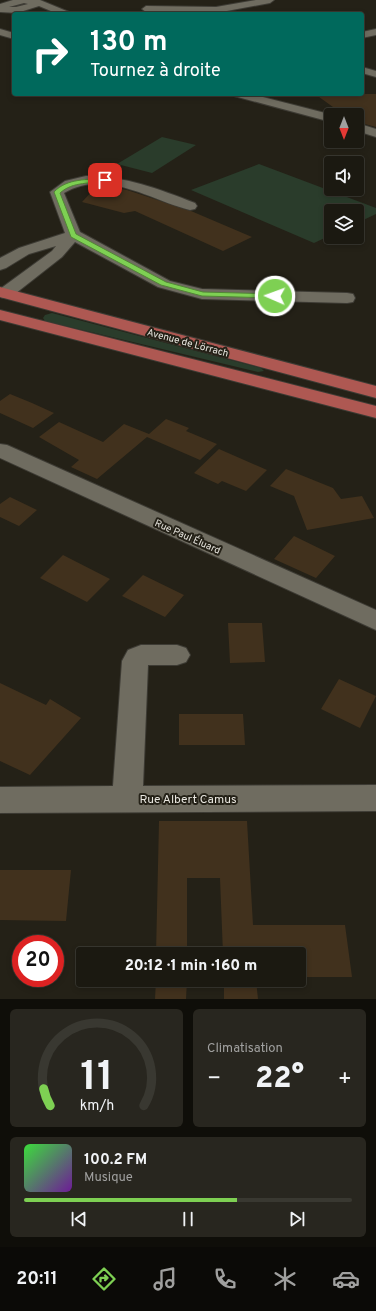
<!DOCTYPE html>
<html lang="fr">
<head>
<meta charset="utf-8">
<style>
	:root { --surface:#1b1911; --page:#28261f; --text:#f1f3f6; --muted:#a0a09f; --line:#393831; --accent:#7ed053 }
	body { margin:0; font-family:Overpass,sans-serif; background:var(--page); color:var(--text); height:100vh; display:flex; flex-direction:column; font-size:15px; white-space:nowrap }
	* { box-sizing:border-box; margin:0 }
	p { font-size:13px; color:var(--muted) }
	.icon { flex:none; width:22px; height:22px; fill:none; stroke:currentColor; stroke-width:2; stroke-linecap:round; stroke-linejoin:round }
	.map { position:relative; height:999px; overflow:hidden }
	.details { display:flex; flex-direction:column; gap:10px; padding:10px; background:#0f0e09; flex:1 }
	.details>* { flex:none }
	.top-card { position:absolute; left:12px; top:12px; width:352px; height:84px; border-radius:4px; box-shadow:0 2px 6px #0003,0 0 0 1px var(--line); background:#00695c; color:#fff; overflow:hidden }
	.needle { width:26px; rotate:180deg }
	.fabs { position:absolute; left:324px; top:108px; display:grid; gap:8px }
	.fabs a { display:grid; place-items:center; width:40px; height:40px; border-radius:4px; background:var(--surface); box-shadow:0 2px 6px #0003,0 0 0 1px var(--line); font-size:20px }
	.speed { position:absolute; left:12px; top:935px; display:flex; gap:8px; font-size:20px; font-weight:700; text-align:center }
	.speed>* { display:grid; place-content:center; width:52px; height:52px; border-radius:50%; background:var(--surface); box-shadow:0 2px 6px #0003,0 0 0 1px var(--line); line-height:1 }
	.speed .limit { border:6px solid #d22; background:#fff; color:#111 }
	.pin { position:absolute; display:grid; place-items:center; width:34px; height:34px; color:#fff; margin:-17px; border-radius:8px; box-shadow:0 2px 6px #0006 }
	.me { position:absolute; width:44px; margin:-22px; rotate:272deg; stroke-linejoin:round; filter:drop-shadow(0 0 3px #0008) }
	.turn { display:flex; align-items:center; gap:14px; height:84px; padding:0 12px; font-size:18px }
	.turn .icon { width:52px; height:52px; stroke-width:2.5 }
	.turn b { display:block; font-size:28px; line-height:34px }
	.big { font-size:30px; font-weight:800; line-height:1.1 }
	.details .tile { flex:1; display:flex; flex-direction:column; justify-content:center; gap:6px; min-width:0; padding:0 14px; border-radius:6px; background:var(--page) }
	.details .dial { align-items:center; gap:0 }
	.dial svg { height:104px; overflow:visible; fill:none; stroke:var(--line); stroke-width:7; stroke-linecap:round; text-anchor:middle }
	.dial text { fill:var(--text); stroke:none }
	.song { display:flex; align-items:center; gap:12px }
	.cover { width:48px; height:48px; border-radius:6px; background:linear-gradient(135deg,hsl(120 70% 55%),hsl(280 70% 35%)) }
	.played { height:4px; border-radius:2px; background:linear-gradient(90deg,var(--accent) 65%,var(--line) 65%) }
	.keys { display:flex; justify-content:space-around; direction:ltr }
	.heat { display:flex; justify-content:space-between; align-items:center; font-size:22px; direction:ltr }
	.details .tiles { flex:1; display:grid; gap:10px; grid-template-columns:1fr 1fr }
	.tile:last-child { grid-column:span 2 }
	.trip { position:absolute; left:76px; top:947px; width:230px; height:40px; border-radius:4px; background:var(--surface); box-shadow:0 2px 6px #0003,0 0 0 1px var(--line); font-weight:800; line-height:40px; text-align:center }
	.tab-bar { display:flex; height:64px; justify-content:space-around; align-items:center; background:#0b0a07; color:var(--muted) }
	.tab-bar .icon { width:28px; height:28px }
	.tab-bar .current { color:var(--accent) }
	.tab-bar b { font-size:18px; color:var(--text) }
	.map>svg:first-child { display:block }
</style>
</head>
<body>
<div class="map">
<svg width="376" height="999" viewBox="0 0 376 999">
	<rect width="100%" height="100%" fill="#242117"/>
	<path fill="#2a3c2b" d="M162,137L196,145L152,173L117,164Z
		M259,164L376,208V214L357,223V211H331V235L314,243L191,190Z
		M52,313L261,368L264,371L258,372L45,321L43,318L45,315Z"/>
	<path fill="#41311d" d="M315,94H376V127L357,122V115H344Z
		M105,186L127,190L191,211L252,237L223,251L135,211L124,213L82,202L96,187Z
		M10,394L32,403L54,413L33,428L0,413V401Z
		M166,419L189,428L186,431L217,444L200,460L147,437L97,479L71,467L79,460L39,437L59,422L103,442L124,424L149,434Z
		M219,449L267,470L246,491L222,481L218,484L194,473Z
		M286,469L333,488L341,499L362,496L374,518L307,530L294,496L270,486Z
		M10,497L37,510L19,526L0,517V504Z
		M294,536L335,556L316,578L274,559Z
		M63,555L110,579L87,602L40,578Z
		M143,575L184,595L165,617L122,596Z
		M228,623H262L265,662L230,663Z
		M339,679L376,696L360,728L321,709Z
		M0,683L46,705L50,699L81,718L30,775L0,761Z
		M179,714H243L245,745H179Z
		M159,821H247L253,925H345L352,977H299V954H223L220,878H187V954H156Z
		M0,870H71L66,921L0,920Z
		M156,980H187L186,999H155Z
		M224,980H256L258,999H224Z"/>
	<g fill="none" stroke-linecap="round" stroke-linejoin="round">
		<g stroke="#3d3b34" stroke-width="2">
			<path id="minor" d="M13,0H40L69,12L71,14H58L39,6L17,13L0,12V4ZM24,3L28,4L16,7H9Z
				M256,0H274L270,3L216,13L146,12L142,9L146,6L216,7Z
				M0,29L14,33V39L0,35Z
				M376,29V35L362,38V32Z
				M362,67L376,71V77L362,73Z
				M232,94H251L333,115H331V122L234,96Z
				M357,123L376,129V137L357,131Z
				M86,176C125,176 159,189 195,203L197,206L195,209L190,210C150,200 105,168 64,193L80,232L170,281L202,289L347,293L353,294L355,298L353,302L347,303L202,299L158,287L75,242L62,257L11,297L5,298L0,297V289L52,251L56,246L29,254L6,268L0,270V258L19,248L65,233L50,192L65,181Z
				M0,444L7,445L376,610V630L0,458Z
				M141,645H177L186,648L190,655L186,662L177,665H148L143,786L376,785V811L0,813V787L113,786L122,661L128,650Z"/>
		</g>
		<g stroke="#3d3b34" stroke-width="2">
			<path id="major" d="M0,287L376,386V398L0,297Z
				M0,310L376,406V418L0,320Z"/>
		</g>
		<use href="#minor" fill="#6f6c60" fill-rule="evenodd"/>
		<use href="#major" fill="#ae5852" fill-rule="evenodd"/>
	</g>
	<path fill="#7ed053" stroke="#528736" d="M105,178L107,179V181C91,184 73,181 60,193L76,234L166,282L203,292L275,294L278,296L275,298L202,296L161,285L71,237L54,192C67,178 88,180 105,178Z"/>
	<g text-anchor="middle" stroke-width="4" stroke-linejoin="round" paint-order="stroke">
		<g font-size="10" fill="#e9e7e0" stroke="#242117">
			<text transform="translate(188 342) rotate(15)" y="4">Avenue de Lörrach</text>
			<text transform="translate(188 536) rotate(24)" y="4">Rue Paul Éluard</text>
		</g>
		<g font-size="12" fill="#e9e7e0" stroke="#242117">
			<text x="188" y="803">Rue Albert Camus</text>
		</g>
	</g>
</svg>
<div class="fabs">
<a><svg class="needle" viewBox="-14 -14 28 28"><path d="M0-13l5 13h-10z" fill="#e53935"/><path d="M0 13l5-13h-10z" fill="#a0a09f"/></svg></a>
<a><svg class="icon" aria-label="sound" viewBox="0 0 24 24"><path d="M4 9h4l5-4v14l-5-4H4zM17 9q2 3 0 6"/></svg></a>
<a><svg class="icon" aria-label="layers" viewBox="0 0 24 24"><path d="M12 4l9 5-9 5-9-5zM3 14l9 5 9-5"/></svg></a>
</div>
<div class="speed"><div class="limit">20</div></div>
<div class="pin" style="left:105px;top:180px;background:#d93025"><svg class="icon" aria-label="arrive" viewBox="0 0 24 24"><path d="M6 21V4h12l-3 4 3 4H6"/></svg></div>
<svg class="me" style="left:275px;top:296px" viewBox="-20 -20 40 40"><circle r="17" fill="#7ed053" stroke="#fff" stroke-width="3"/><path d="M0-11L8 9 0 5-8 9z" fill="#fff"/></svg>
<div class="trip">20:12 · 1 min · 160 m</div>
<div class="top-card">
<div class="turn"><svg class="icon" aria-label="right" viewBox="0 0 24 24"><path d="M7 20v-9h11M14 6l5 5-5 5"/></svg><div><b>130 m</b>Tournez à droite</div></div>
</div>
</div>
<section class="details">
<div class="tiles">
<div class="tile dial"><svg viewBox="0 0 100 80">
<path d="M14 69A42 42 0 1 1 86 69"/>
<path d="M14 69A42 42 0 0 1 9 56" stroke="#7ed053"/>
<text x="50" y="56" font-size="32" font-weight="700">11</text>
<text x="50" y="72" font-size="11">km/h</text>
</svg></div>
<div class="tile"><p>Climatisation</p>
<div class="heat"><a>−</a><b class="big">22°</b><a>+</a></div>
</div>
<div class="tile">
<div class="song"><i class="cover"></i><div><b>100.2 FM</b><p>Musique</p></div></div>
<div class="played"></div>
<div class="keys"><svg class="icon" aria-label="previous" viewBox="0 0 24 24"><path d="M18 5L8 12l10 7zM5 5v14"/></svg><svg class="icon" aria-label="pause" viewBox="0 0 24 24"><path d="M8 5v14M16 5v14"/></svg><svg class="icon" aria-label="next" viewBox="0 0 24 24"><path d="M6 5l10 7-10 7zM19 5v14"/></svg></div>
</div>
</div>
</section>
<nav class="tab-bar">
<b>20:11</b>
<svg class="icon current" aria-label="directions" viewBox="0 0 24 24"><path d="M12 3l9 9-9 9-9-9zM9 14v-3h6M13 9l2 2-2 2"/></svg>
<svg class="icon" aria-label="music" viewBox="0 0 24 24"><path d="M9 18V5l10-2v13"/><circle cx="6" cy="18" r="3"/><circle cx="16" cy="16" r="3"/></svg>
<svg class="icon" aria-label="phone" viewBox="0 0 24 24"><path d="M5 4h4l2 5-3 2q2 4 5 5l2-3 5 2v4C11 20 4 13 5 4z"/></svg>
<svg class="icon" aria-label="climate" viewBox="0 0 24 24"><path d="M12 3v18M4 7l16 10M4 17L20 7"/></svg>
<svg class="icon" aria-label="car" viewBox="0 0 24 24"><path d="M5 17H2v-5l4-1 3-4h7l3 4 3 1v5h-3M9 17h6M6 11h13"/><circle cx="7" cy="17" r="2"/><circle cx="17" cy="17" r="2"/></svg>
</nav>
</body>
</html>
